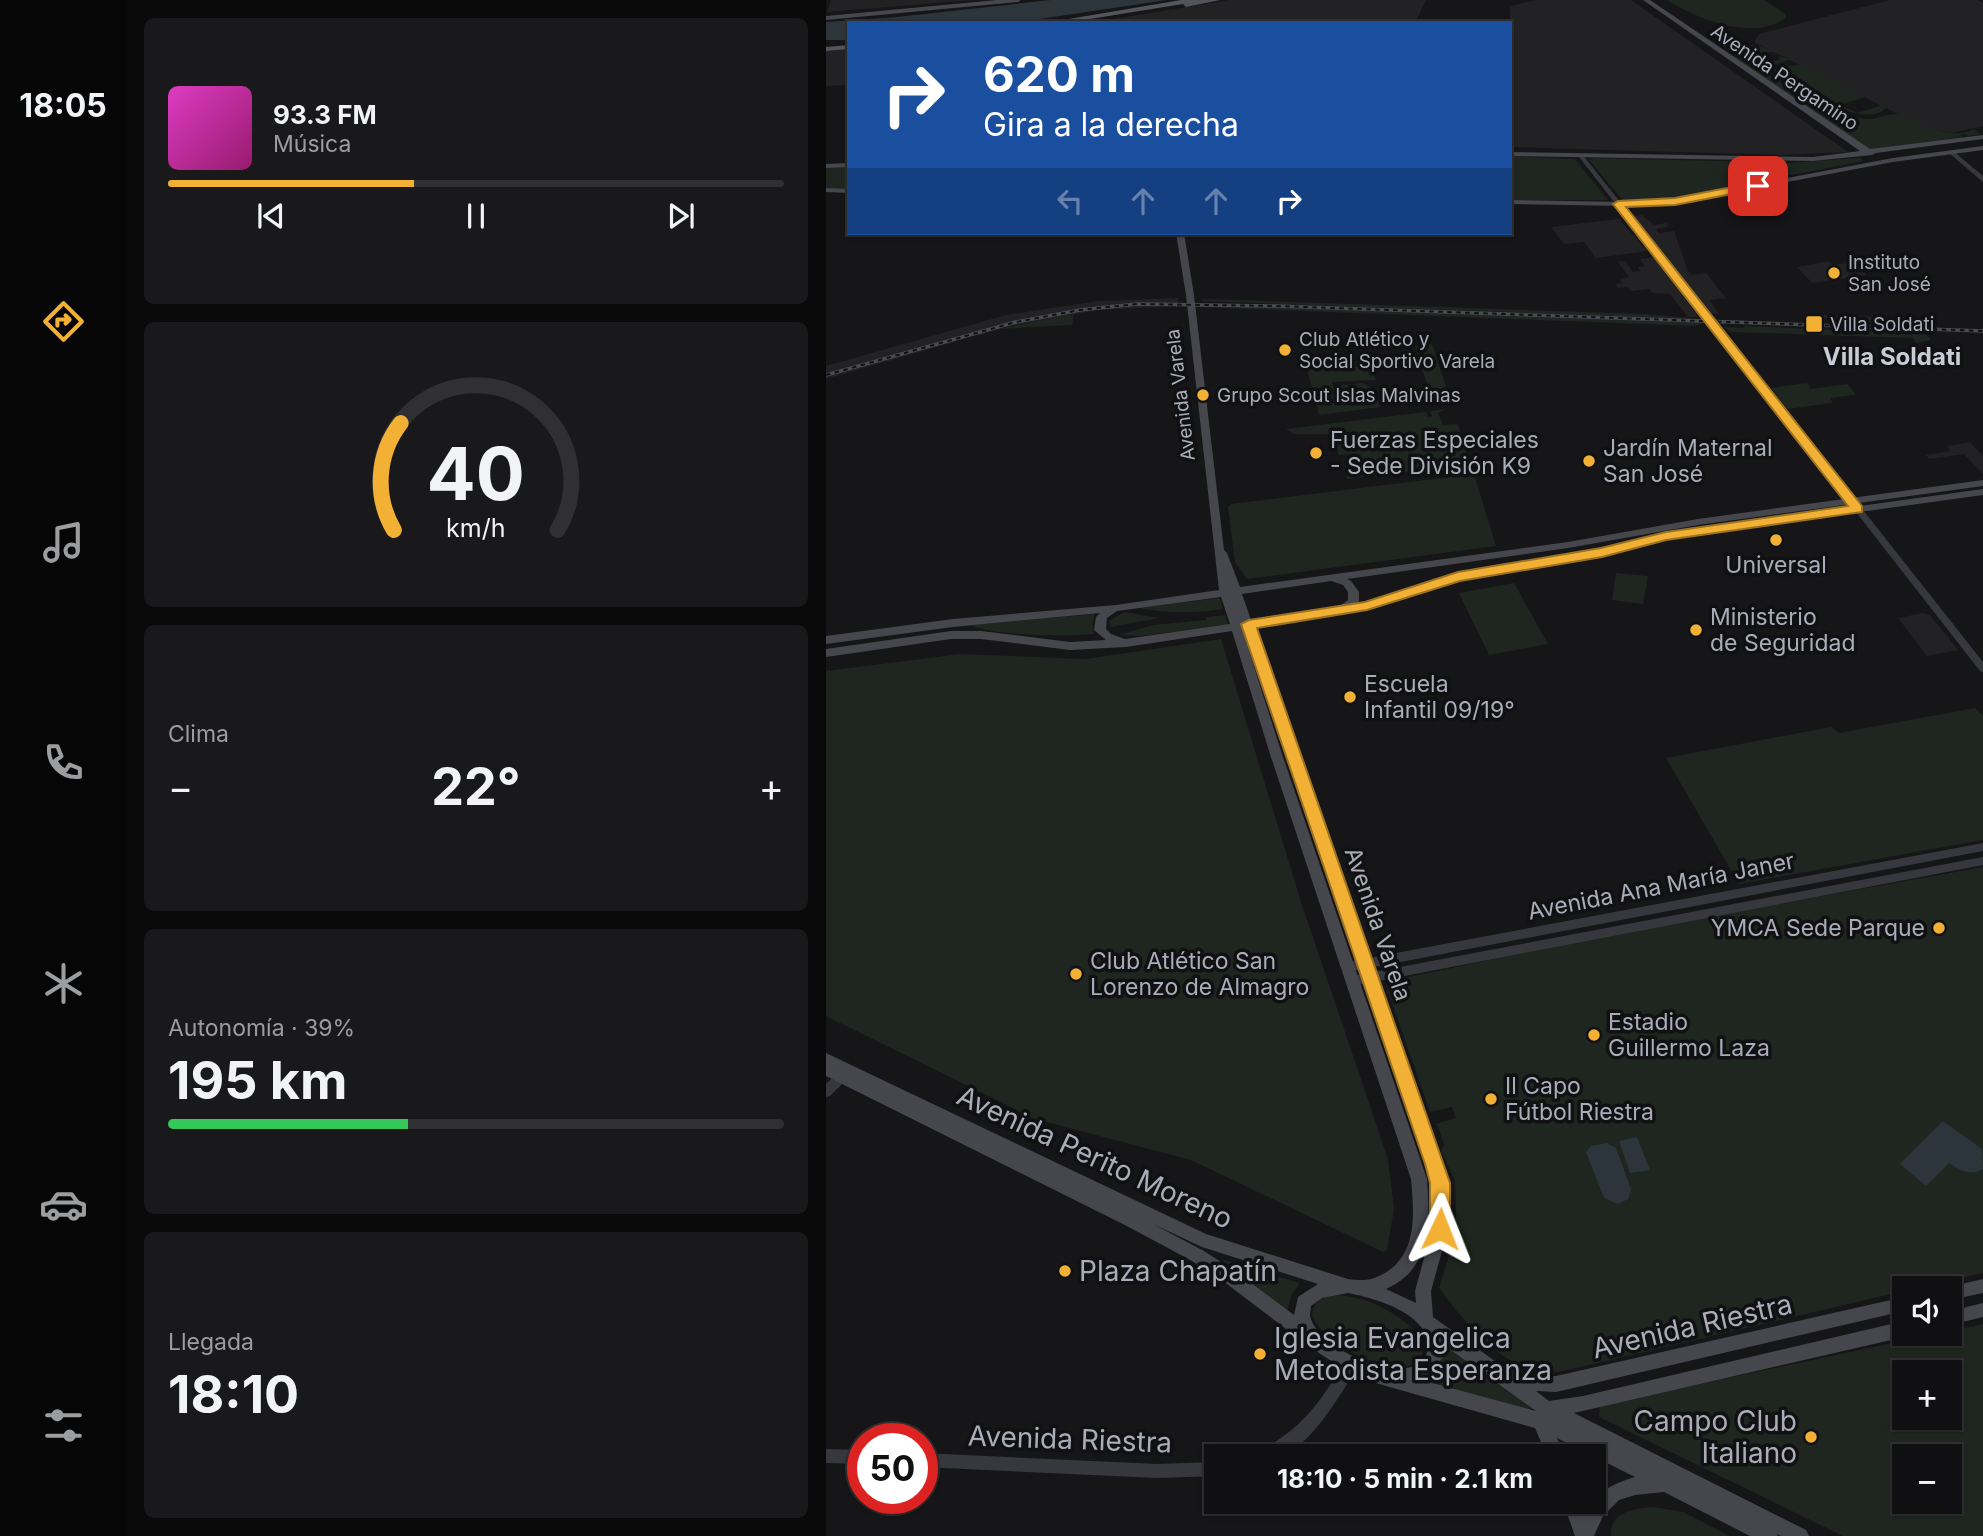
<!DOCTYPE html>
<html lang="es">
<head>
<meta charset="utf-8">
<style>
	:root { --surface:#101012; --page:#19191b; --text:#f1f3f6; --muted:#9c9d9f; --line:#303032; --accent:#f2b134 }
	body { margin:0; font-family:Inter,sans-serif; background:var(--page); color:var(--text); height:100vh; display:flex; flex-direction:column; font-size:26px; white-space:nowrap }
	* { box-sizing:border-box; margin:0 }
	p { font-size:23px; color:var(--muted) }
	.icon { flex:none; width:38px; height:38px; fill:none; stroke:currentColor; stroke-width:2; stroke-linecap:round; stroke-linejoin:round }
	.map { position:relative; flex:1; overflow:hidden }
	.drawer { display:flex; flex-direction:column; gap:18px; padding:18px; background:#09090a; width:700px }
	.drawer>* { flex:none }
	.guide { position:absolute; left:21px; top:21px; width:665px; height:214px; border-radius:0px; box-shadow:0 2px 5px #0004,0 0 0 2px var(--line); background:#1a4fa0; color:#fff; overflow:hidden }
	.controls { position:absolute; left:1066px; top:1276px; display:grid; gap:14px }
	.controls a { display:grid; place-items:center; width:70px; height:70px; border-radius:0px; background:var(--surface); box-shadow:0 2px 5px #0004,0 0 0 2px var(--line); font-size:35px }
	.speed { position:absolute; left:21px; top:1423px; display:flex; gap:14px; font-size:35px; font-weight:700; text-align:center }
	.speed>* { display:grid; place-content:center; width:91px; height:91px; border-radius:50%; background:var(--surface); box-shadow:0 2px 5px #0004,0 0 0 2px var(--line); line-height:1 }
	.speed .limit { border:10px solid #d22; background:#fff; color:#111 }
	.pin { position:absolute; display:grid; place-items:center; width:60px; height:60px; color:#fff; margin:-30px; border-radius:14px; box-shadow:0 4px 10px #0006 }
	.me { position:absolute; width:77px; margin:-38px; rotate:2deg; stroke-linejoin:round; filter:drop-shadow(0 0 5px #0008) }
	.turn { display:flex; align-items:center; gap:24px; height:147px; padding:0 21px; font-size:32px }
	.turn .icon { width:91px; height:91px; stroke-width:2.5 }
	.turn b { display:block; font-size:49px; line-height:60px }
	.lanes { display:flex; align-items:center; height:66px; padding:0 21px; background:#0003; justify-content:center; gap:35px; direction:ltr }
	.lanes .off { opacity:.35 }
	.big { font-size:52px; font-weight:700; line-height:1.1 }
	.drawer .widget { flex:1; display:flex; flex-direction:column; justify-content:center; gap:10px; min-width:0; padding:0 24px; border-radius:10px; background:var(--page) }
	.drawer .dial { align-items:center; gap:0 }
	.dial svg { height:182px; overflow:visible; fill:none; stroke:var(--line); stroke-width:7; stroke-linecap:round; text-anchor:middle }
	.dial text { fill:var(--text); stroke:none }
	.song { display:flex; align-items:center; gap:21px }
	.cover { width:84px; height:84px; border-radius:10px; background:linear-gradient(135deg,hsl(310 70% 55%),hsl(320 70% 35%)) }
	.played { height:7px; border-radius:4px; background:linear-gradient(90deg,var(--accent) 40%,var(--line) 40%) }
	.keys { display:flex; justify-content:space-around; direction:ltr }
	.heat { display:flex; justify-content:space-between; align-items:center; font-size:38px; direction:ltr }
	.charge { height:10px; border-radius:5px; background:linear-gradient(90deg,#34c759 39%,var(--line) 0) }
	.trip { position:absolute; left:378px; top:1444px; width:402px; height:70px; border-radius:0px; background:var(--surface); box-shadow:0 2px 5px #0004,0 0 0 2px var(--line); font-weight:700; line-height:70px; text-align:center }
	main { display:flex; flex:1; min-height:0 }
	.tabs { display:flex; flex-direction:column; width:126px; justify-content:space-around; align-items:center; background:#060607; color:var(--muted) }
	.tabs .icon { width:49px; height:49px }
	.tabs .active { color:var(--accent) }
	.tabs b { font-size:32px; color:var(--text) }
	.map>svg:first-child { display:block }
</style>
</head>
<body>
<main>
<nav class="tabs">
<b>18:05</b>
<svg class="icon active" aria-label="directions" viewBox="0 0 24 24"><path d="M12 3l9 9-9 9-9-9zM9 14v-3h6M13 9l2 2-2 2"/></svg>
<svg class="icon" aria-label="music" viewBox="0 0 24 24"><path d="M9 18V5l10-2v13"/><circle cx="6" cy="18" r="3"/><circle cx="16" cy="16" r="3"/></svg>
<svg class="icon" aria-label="phone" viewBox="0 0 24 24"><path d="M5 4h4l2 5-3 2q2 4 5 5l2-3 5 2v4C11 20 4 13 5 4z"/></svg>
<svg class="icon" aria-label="climate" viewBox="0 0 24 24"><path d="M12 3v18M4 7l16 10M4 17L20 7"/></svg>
<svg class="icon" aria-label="car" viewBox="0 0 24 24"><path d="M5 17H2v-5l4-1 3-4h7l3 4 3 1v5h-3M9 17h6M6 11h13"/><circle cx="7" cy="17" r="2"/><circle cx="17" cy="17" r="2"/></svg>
<svg class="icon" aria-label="filters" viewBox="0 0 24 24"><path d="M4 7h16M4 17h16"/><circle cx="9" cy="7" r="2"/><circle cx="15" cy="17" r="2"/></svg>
</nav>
<section class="drawer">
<div class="widget">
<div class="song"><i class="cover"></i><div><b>93.3 FM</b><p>Música</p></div></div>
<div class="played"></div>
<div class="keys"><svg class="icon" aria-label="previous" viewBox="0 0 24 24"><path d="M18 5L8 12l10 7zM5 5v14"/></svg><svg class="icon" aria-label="pause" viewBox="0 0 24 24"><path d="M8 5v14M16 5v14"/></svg><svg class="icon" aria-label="next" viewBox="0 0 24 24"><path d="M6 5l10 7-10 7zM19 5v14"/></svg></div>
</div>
<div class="widget dial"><svg viewBox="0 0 100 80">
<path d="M14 69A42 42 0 1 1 86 69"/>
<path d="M14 69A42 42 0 0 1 17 22" stroke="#f2b134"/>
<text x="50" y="56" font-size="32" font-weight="700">40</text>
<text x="50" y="72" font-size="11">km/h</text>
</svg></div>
<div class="widget"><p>Clima</p>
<div class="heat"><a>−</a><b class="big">22°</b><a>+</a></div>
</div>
<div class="widget"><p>Autonomía · 39%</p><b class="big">195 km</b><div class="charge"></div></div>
<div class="widget"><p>Llegada</p><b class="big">18:10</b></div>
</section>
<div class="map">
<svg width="1157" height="1536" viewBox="0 0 1157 1536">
	<rect width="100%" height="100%" fill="#161618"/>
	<path fill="#222225" d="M5,0H149L1,12Z
		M403,0H600L589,23H263Z
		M710,0H805L1022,152L955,155L684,147V6Z
		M1064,0H1151L1157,3V126L1125,133L1100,128L928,42L933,34Z
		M23,49V85L0,86V51Z
		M816,215L828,225L840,223L843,227L830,229L833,233L848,231L862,271L866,275L880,273L900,298L884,300L893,314L884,313L806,217Z
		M793,219L821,251L770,258L758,242L738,244L725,227Z
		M828,257L872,317H862L844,294L827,293L823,289L805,291L802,287L792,288L789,284L796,283L794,279L803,277L792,262L799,261L807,272L814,271L812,267L819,266L814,259Z
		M1003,261L1007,265L1030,262L1041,275L986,283L971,267Z
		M352,298L353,306L271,310L157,331L158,334L127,339L128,342L0,379V366L180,315L272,301Z
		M1144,442L1157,456V474L1138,454L1103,459L1100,455L1124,451L1121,446Z
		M1097,613L1104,615L1132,650L1101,656L1072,618Z"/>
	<path fill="#1e261f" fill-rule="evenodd" d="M841,0H938L960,14V18C927,42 871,19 841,0Z
		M914,45H932L950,52H939L923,56L931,61L926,63L931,65L955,59L951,56L964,59L945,66L943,74C956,86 1022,118 1040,119C1052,120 1065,111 1076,115C1101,124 1120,141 1148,129L1154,134L1142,136L1140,134L1134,135L1136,137L1045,150L909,58L906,50Z
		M976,65L1039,97L1014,105L1031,113L1054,106L1052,103L1061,107C1041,132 969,88 949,74L948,70L956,66Z
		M684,156L749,159L782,200H684Z
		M766,158L933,162L938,164L951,179L829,201L798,202L763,160Z
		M1034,158L1038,161L965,175H957L948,164Z
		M0,167H23V189L0,188Z
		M376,299L820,314L873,319L376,301Z
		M375,305L875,322L876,323L870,326L374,307Z
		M248,314L246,325L172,329Z
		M977,314L1083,318L1084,322H1023Z
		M918,326L1099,334L1105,340L1090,343L1087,338L905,332L897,327L918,328Z
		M606,344L624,399L606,401L589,346Z
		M494,359L496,365L539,360L545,362L550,380L506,382L507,386L537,383L548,389L554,407L493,415L479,361Z
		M981,383L985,389L1021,384L1030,395L1004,398L1007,403L961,409L945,388Z
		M620,409L612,413L617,425L632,424L644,464L521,479L519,461L531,457L529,454L513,455L505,434H468L460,429L600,412L602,417L606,416L604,411Z
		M648,474L670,546L421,579L409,562L402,507L405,504Z
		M790,573L822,576L817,604L786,600Z
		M688,583L722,644L663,655L633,593Z
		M394,598L397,609C366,614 341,613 311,608Z
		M298,612L333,618L285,627L283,621Z
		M269,614L266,624L268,634C241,637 167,636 145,625Z
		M399,615L402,625L313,636L293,635L327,625L380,620V617Z
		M395,639L475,902L562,1159L568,1209L561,1250L557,1252L365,1160L209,1119L0,1016V671L135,654L260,659Z
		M1149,708L1157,716V840L913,884L840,758L1005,727L1013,733Z
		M1157,867V1273L1091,1288H1078V1291L733,1372C724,1371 714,1373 706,1370C667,1358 636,1319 613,1288L627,1242L630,1217L629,1181L615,1150L618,1145L612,1126L609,1124L630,1118L626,1107L604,1112L560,986L563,981L818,928Z
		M395,1259L474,1283L466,1294L461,1311Z
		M512,1295C545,1298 575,1313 596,1340V1360C570,1381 495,1345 486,1315C488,1299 497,1297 512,1295Z
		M1157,1324V1536H1017L773,1417L774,1405ZM1078,1372H1124V1418H1078ZM1078,1456H1124V1502H1078Z
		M617,1342L698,1400L705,1409L685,1407L598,1385L613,1371Z
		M827,1507L857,1512L904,1536H785C783,1512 809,1508 827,1507Z"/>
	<path fill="#2c353c" d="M225,0H341L186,23H23V40H0V22L71,17Z
		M1117,1121L1156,1149L1157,1169C1144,1177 1134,1170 1123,1163L1100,1186L1074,1164Z
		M811,1137L824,1170L804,1173L793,1141Z
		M781,1143L790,1148L805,1189L802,1199L792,1204L778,1198L760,1152L765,1146Z"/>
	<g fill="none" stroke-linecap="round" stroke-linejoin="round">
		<path fill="#37383d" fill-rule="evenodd" d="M1123,151H1127L1157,176V182L1123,153Z
			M753,155H757L1157,662V672L1154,671L753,157Z
			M1157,843V851L522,972L518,970L516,967L518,964L522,962Z
			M1157,857V865L526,986L522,984L520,981L522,978L526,976Z
			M20,1067L24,1068L26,1072L24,1076L4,1096L0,1097V1084L16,1068Z
			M524,1359L529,1361L531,1366L529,1371C515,1394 481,1452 452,1456C445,1457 437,1456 430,1456L432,1451C475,1431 495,1401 519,1361Z
			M0,1449L37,1450V1464L0,1463Z
			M96,1453L331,1464L390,1462V1476L331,1478L96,1467Z"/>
		<path fill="#45474d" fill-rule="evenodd" d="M171,0H195L192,2L0,20V16Z
			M817,0H824L1044,149L1157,135V139L1050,153L1046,155L987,161L684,156V152L987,157L1034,151Z
			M1157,146V150L1067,162L849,203L801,206L684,204V200L801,202L849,199L1067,158Z
			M23,163V167L0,168V164Z
			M0,188L23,189V193L0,192Z
			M350,233H358L368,295L398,550L401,553L414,587L742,542L872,519L1157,480V486L872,525L742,548L521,579L525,581L533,592V601L529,605L632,574L776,549L845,532L1157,489V495L845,538L776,555L634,580L531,611L428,627L544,953L622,1183V1229L605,1291L607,1317L680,1369L683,1368L704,1375L730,1376L1078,1297V1311L730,1392L710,1391L723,1401L757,1396L1078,1321V1334H1084L1078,1337L748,1413L980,1530L983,1536H955L951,1534L952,1536H924L838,1492L809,1495L793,1500L777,1516L768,1536H749L737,1502H755L759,1513C770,1493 785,1484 809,1477L731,1438L739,1456H721L709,1428L553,1384L516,1368L484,1347L397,1281L366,1261L299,1225L0,1076V1053L380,1234L522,1279C536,1281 546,1281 559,1273C592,1253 588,1213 585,1179L444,754L406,631L300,647L244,650L155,639H125L0,657V649L125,631H155L244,642L280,640L268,630L270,617L274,613L127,627L0,644V636L127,619L290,605L393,590L360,295ZM505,581L517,585L522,592V600L511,608L425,620L416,594ZM395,597L404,624L299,639L285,634L280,629L281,618L291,611ZM416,629L530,953L606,1183V1229L589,1291L590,1303L560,1289C606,1269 604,1222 601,1179L456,754ZM327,1224L376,1247L492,1284L472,1297L468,1315L409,1271L378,1251ZM522,1293C548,1298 603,1313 602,1347C601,1355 598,1361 591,1365C563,1379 491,1347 484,1316C484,1315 485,1307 485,1306L496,1298ZM618,1345L710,1411L595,1380C610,1373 617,1362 618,1345Z
			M1157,1279V1293L1124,1300V1288H1118Z
			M1157,1303V1317L1124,1325V1311Z"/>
		<path fill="#53555c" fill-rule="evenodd" d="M355,0H394L360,7L357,4L239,23H219Z
			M23,45V49L0,51V47Z"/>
		<g stroke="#4a4c52" stroke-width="3.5">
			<path id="rail" d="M0,375L190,322L254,310L311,304L451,306L1157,331"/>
		</g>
		<use href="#rail" stroke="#111113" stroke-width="2" stroke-dasharray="4.5" stroke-linecap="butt"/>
	</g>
	<path fill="#f2b134" stroke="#9d7322" stroke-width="2" d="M932,182L937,186L936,188L849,205L800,207L1036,506V512L840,540L776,557L634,581L541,610L431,628L624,1183V1229L621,1236L614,1238L607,1236L604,1229V1183L599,1164L415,624L423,620L539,602L632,572L775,548L840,532L1022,506L787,204L792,201L849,198Z"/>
	<g fill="#f2b134" stroke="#111113" stroke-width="2.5">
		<circle cx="1008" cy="273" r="7"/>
		<rect x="979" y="315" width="18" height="18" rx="3.5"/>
		<circle cx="459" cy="350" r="7"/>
		<circle cx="377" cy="395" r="7"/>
		<circle cx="490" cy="453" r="7"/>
		<circle cx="763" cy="461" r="7"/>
		<circle cx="950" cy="540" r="7"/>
		<circle cx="870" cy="630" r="7"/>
		<circle cx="524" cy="697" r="7"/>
		<circle cx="1113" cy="928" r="7"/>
		<circle cx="250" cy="974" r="7"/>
		<circle cx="768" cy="1035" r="7"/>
		<circle cx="665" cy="1099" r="7"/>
		<circle cx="239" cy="1271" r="7"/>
		<circle cx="434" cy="1354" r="7"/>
		<circle cx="985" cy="1437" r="7"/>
	</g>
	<g text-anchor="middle" stroke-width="7" stroke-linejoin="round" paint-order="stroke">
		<g font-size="19" fill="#a8adb8" stroke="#111113">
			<text transform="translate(959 77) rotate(34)" y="7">Avenida Pergamino</text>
			<text transform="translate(354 395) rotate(-97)" y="7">Avenida Varela</text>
		</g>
		<g font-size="19" fill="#a8adb8" stroke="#111113" text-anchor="start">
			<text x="1022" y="269">Instituto<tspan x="1022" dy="22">San José</tspan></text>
			<text x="1004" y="331">Villa Soldati</text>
			<text x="473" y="346">Club Atlético y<tspan x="473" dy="22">Social Sportivo Varela</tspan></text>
			<text x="391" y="402">Grupo Scout Islas Malvinas</text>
		</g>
		<g font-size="23" fill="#a8adb8" stroke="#111113" text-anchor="start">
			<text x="504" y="448">Fuerzas Especiales<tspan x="504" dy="26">- Sede División K9</tspan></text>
			<text x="777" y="456">Jardín Maternal<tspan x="777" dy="26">San José</tspan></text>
			<text x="950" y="573" text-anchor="middle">Universal</text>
			<text x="884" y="625">Ministerio<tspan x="884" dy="26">de Seguridad</tspan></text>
			<text x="538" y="692">Escuela<tspan x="538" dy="26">Infantil 09/19°</tspan></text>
			<text x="1099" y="936" text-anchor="end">YMCA Sede Parque</text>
			<text x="264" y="969">Club Atlético San<tspan x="264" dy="26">Lorenzo de Almagro</tspan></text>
			<text x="782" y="1030">Estadio<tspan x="782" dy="26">Guillermo Laza</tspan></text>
			<text x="679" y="1094">Il Capo<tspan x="679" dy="26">Fútbol Riestra</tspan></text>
		</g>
		<g font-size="23" fill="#a8adb8" stroke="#111113">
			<text transform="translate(835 886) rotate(-11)" y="8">Avenida Ana María Janer</text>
			<text transform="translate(552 924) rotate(71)" y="8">Avenida Varela</text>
		</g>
		<g font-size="24" font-weight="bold" fill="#c9ccd4" stroke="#111113">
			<text x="1066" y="365">Villa Soldati</text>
		</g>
		<g font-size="28" fill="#a8adb8" stroke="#111113">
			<text transform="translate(269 1157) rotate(25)" y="10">Avenida Perito Moreno</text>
			<text transform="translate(866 1326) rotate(-13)" y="10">Avenida Riestra</text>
			<text transform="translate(244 1439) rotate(2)" y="10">Avenida Riestra</text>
		</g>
		<g font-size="28" fill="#a8adb8" stroke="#111113" text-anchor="start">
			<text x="253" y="1281">Plaza Chapatín</text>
			<text x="448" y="1348">Iglesia Evangelica<tspan x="448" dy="32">Metodista Esperanza</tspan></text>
			<text x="971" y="1431" text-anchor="end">Campo Club<tspan x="971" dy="32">Italiano</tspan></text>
		</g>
	</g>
</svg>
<div class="controls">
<a><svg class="icon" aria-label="sound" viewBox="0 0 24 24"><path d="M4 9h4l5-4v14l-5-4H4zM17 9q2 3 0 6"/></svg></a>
<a>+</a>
<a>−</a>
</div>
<div class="speed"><div class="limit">50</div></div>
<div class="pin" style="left:932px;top:186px;background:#d93025"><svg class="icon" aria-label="arrive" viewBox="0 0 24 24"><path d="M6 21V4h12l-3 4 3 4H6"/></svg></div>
<svg class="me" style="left:614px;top:1229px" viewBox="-20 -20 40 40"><path d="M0-17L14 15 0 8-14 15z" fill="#f2b134" stroke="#fff" stroke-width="4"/></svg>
<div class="trip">18:10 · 5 min · 2.1 km</div>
<div class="guide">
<div class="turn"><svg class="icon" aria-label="right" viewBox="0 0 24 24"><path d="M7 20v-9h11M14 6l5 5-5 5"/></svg><div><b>620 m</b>Gira a la derecha</div></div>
<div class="lanes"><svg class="icon off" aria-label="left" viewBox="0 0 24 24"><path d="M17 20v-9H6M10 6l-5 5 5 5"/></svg><svg class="icon off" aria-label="ahead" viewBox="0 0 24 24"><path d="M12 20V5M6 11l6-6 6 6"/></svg><svg class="icon off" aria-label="ahead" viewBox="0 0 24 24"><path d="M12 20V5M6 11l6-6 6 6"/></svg><svg class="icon" aria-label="right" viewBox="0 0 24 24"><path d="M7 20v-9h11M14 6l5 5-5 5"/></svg></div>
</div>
</div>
</main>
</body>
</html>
